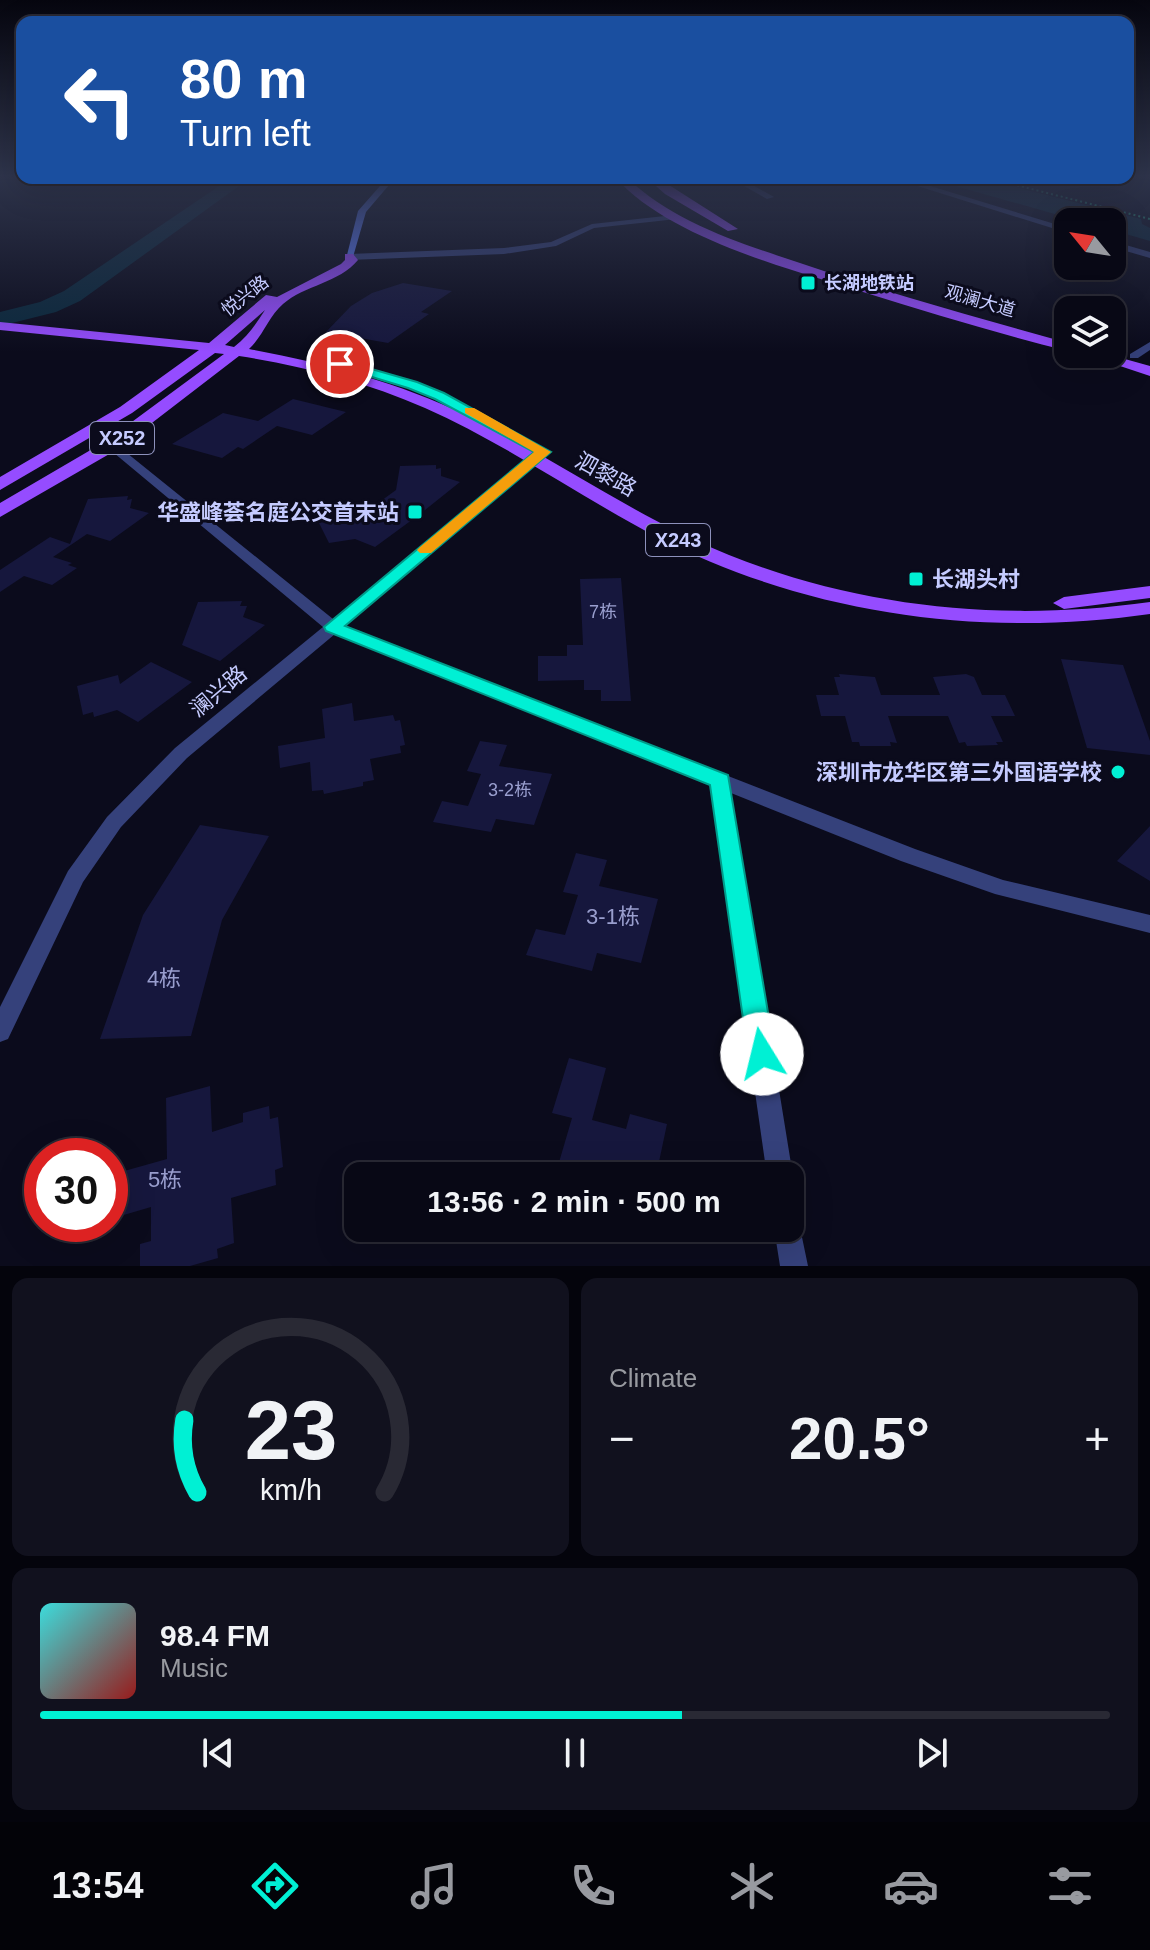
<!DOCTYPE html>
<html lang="en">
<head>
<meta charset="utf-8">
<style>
	:root { --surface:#080815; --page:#11111e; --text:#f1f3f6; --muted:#989aa0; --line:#292934; --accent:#00f0d4 }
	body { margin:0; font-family:Arial,"Noto Sans SC",sans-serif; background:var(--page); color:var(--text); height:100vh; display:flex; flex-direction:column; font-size:30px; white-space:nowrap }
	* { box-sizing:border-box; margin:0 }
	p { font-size:26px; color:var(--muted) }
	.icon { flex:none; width:44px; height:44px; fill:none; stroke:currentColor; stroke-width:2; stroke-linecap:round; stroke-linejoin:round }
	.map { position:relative; height:1266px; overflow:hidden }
	.sheet { display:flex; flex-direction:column; gap:12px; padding:12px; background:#04040c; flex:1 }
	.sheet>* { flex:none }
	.hud { position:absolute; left:16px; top:16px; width:1118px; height:168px; border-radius:16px; box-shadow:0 8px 32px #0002,0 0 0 2px var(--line); background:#1a4fa0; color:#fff; overflow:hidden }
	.needle { width:52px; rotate:300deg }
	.buttons { position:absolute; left:1054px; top:208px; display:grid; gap:16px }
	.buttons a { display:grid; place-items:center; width:72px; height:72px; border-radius:16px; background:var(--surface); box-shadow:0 8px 32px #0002,0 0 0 2px var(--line); font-size:40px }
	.speed { position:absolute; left:24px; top:1138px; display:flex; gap:16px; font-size:40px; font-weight:700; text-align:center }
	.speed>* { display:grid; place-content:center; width:104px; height:104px; border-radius:50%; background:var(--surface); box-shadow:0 8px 32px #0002,0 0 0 2px var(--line); line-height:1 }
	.speed .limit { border:12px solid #d22; background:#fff; color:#111 }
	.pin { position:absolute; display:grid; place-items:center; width:68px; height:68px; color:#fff; margin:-34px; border:4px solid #fff; border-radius:50%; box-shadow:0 2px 8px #0007 }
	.me { position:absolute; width:88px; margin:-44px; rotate:351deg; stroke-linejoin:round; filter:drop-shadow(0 0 6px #0008) }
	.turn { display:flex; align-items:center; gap:28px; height:168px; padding:0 32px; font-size:36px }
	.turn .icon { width:104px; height:104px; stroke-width:2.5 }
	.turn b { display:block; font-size:56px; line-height:68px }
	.big { font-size:60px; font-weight:600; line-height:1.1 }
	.sheet .widget { flex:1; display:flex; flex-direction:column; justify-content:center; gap:12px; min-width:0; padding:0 28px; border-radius:16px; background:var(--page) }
	.sheet .dial { align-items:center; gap:0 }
	.dial svg { height:208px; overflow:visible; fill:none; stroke:var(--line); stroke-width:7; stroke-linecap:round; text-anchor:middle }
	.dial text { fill:var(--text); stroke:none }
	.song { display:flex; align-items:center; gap:24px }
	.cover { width:96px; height:96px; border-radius:12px; background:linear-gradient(135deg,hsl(180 70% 55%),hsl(0 70% 35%)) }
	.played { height:8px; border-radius:4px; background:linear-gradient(90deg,var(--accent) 60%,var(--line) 60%) }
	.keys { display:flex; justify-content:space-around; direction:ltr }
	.heat { display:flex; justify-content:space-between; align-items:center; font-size:44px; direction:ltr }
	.sheet .tiles { flex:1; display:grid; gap:12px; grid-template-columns:1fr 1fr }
	.widget:last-child { grid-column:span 2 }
	.trip { position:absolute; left:344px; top:1162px; width:460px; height:80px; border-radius:16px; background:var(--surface); box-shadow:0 8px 32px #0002,0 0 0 2px var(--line); font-weight:600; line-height:80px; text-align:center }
	.dock { display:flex; height:128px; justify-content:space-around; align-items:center; background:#030308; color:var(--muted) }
	.dock .icon { width:56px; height:56px }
	.dock .active { color:var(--accent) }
	.dock b { font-size:36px; color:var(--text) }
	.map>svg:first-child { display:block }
</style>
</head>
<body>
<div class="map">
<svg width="1150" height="1266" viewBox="0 0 1150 1266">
	<rect width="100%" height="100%" fill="#0b0b1c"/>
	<path fill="#0a283c" d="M927,178H980L1141,219L1142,224L1150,228V241L1112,230V222H1083Z"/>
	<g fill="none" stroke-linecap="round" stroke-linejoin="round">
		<path fill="#0a283c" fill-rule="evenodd" d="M231,178H250L80,301L56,312L0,326V312L40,302L64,291Z"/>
	</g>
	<path fill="#16173d" d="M403,283L452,291L421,312L429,314L388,343L326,332L351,306L372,293Z
		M293,399L346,412L312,435L277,426L243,449L238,447L222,458L172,444L223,413L258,421Z
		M436,465V469L441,468V476L460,482L420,514L375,547L355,539L329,543L319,523L348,516L352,522L396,490L400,466Z
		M128,496L127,500L132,499L130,508L149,513L110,541L87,534L53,557L72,563L68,565L77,568L52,585L24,576L0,592V570L50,537L70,544L88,499Z
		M621,578L631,701H601V690H584V680L538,681V656H567V645H583L580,579Z
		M242,601L240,606H247L243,617L265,625L220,661L182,645L198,602Z
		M1061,659L1123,665L1150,741V755L1087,748Z
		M151,662L192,682L138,722L117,710L94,717L93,712L83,715L77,686L118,675L120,684Z
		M839,674L875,677L881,695H940L933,677L966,674L974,677L982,695H1005L1015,716H991L1003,742H996L998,745L967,746L965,742L959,743L948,716H888L897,743L890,742L891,746H860L859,742H852L845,716H821L816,695H839L834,677H840Z
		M352,703L354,721L393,715L395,721L400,720L405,745L400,746L401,753L370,759L374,780L363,782V786L324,794L323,790L312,791L310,762L280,768L278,746L325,738L322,709Z
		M480,741L507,745L499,766L552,774L534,825L496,819L491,832L433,822L442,801L468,806L481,774L467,771Z
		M200,825L269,836L222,920L191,1036L100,1039L143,915Z
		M1150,826V881L1117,861Z
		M576,853L607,860L599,886L658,899L641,963L597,953L592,971L526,955L536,929L565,935L578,895L563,892Z
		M569,1058L606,1068L592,1120L626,1129L630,1114L667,1124L656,1176H555L572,1118L552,1113Z
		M210,1086L212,1132L243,1122V1113L269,1106L270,1119L278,1117L283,1167L275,1170L276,1185L231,1198L234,1243L217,1249L218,1258L190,1266H140V1244L151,1241V1207L110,1219V1175L167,1159L166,1098Z"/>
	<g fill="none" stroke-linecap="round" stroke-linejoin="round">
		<path stroke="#2aae89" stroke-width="2" stroke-dasharray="2 3" stroke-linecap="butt" d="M988,178L1150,219"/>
		<path fill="#35417b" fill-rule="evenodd" d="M730,178H740L774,197L767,199Z
			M892,178H904L1068,228V233Z
			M674,215L677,219L594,228L556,246L504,254L349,260L345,257L349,254L504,248L551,242L592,224Z
			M1112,241L1150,252V258L1112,247Z
			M1150,342V350L1138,358H1130V354Z
			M112,441L333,619L540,449H548V455L344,626L915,849L1003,880L1150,915V933L995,894L901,861L731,793L793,1176L790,1184V1176H767L711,784L335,634L187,758L121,827L83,882L8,1039L0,1042V1007L68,871L107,817L175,748L323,627L108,448V442Z
			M790,1215L798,1218L808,1266H780L774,1228H790Z"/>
		<path fill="#5c7cff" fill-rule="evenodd" d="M387,178H395L366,212L353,257L346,259L358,211Z"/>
		<path fill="#954cff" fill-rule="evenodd" d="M616,178H627C674,222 739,243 800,263C888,293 978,318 1068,343V351C999,334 931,313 863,292C788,269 668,237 616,178Z
			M647,178H658L738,229L728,231L665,194Z
			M345,254H353L358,260C339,283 305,285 283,304C269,316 263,336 249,349C325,363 398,382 468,416C556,459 637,518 729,555C864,609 1007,622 1150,602V614C983,638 809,615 657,537C579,496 506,444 425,408C366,382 303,366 239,356L118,449L0,517V503L106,441L224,354L215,353L132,413L0,490V477L120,407L199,350L0,330V322L209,343L266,295L277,297L341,264L345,260ZM265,310C256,324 248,336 234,347L225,345Z
			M1084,354H1107L1150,366V376Z
			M1150,586V598L1064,609L1053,603L1064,597Z"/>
	</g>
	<linearGradient id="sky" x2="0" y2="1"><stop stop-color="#06060f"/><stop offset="0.5" stop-color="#2e344b"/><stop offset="1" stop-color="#2e344b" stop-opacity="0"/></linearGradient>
	<rect width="1150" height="352" fill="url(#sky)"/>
	<path fill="#00f0d4" stroke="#009c8a" stroke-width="2" d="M340,360L417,382L444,393L551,452L345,626L728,775L775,1054L771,1063L762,1067L752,1063L748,1054L710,785L326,631L324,627L534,452L435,399L408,388L336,366L334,364Z"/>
	<path fill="#f59e0b" d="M465,408H474L551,452L431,553H420L417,550L420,547L534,452L465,413Z"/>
	<g fill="#00f0d4" stroke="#0b0b1c" stroke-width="3">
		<rect x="800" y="275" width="16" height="16" rx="4"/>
		<rect x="407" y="504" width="16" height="16" rx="4"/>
		<rect x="908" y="571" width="16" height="16" rx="4"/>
		<circle cx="1118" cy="772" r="8"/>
	</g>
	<g text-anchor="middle" stroke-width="6" stroke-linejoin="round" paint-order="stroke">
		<g font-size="18" font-weight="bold" fill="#c5cbff" stroke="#0b0b1c" text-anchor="start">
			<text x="824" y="289">长湖地铁站</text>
		</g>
		<g font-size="18" fill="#c5cbff" stroke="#0b0b1c">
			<text transform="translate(245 296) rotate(-38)" y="6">悦兴路</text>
			<text transform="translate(980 301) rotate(16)" y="6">观澜大道</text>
		</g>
		<g font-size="18" fill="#999ece">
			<text x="603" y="618">7栋</text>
			<text x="510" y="796">3-2栋</text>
		</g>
		<g fill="#0b0b1c" stroke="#8d91bb" stroke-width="2">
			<rect x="90" y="422" width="64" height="32" rx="6"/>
			<rect x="646" y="524" width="64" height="32" rx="6"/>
		</g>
		<g font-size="20" font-weight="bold" fill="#c5cbff">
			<text x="122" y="445">X252</text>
			<text x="678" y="547">X243</text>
		</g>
		<g font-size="22" fill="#c5cbff" stroke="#0b0b1c">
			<text transform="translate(606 474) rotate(29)" y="8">泗黎路</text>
			<text transform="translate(218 691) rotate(-40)" y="8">澜兴路</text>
		</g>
		<g font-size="22" font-weight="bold" fill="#c5cbff" stroke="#0b0b1c" text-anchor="end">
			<text x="399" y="520">华盛峰荟名庭公交首末站</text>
			<text x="932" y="587" text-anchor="start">长湖头村</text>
			<text x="1102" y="780">深圳市龙华区第三外国语学校</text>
		</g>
		<g font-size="22" fill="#999ece">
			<text x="613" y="924">3-1栋</text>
			<text x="164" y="986">4栋</text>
			<text x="165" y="1187">5栋</text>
		</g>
	</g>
</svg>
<div class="buttons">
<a><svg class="needle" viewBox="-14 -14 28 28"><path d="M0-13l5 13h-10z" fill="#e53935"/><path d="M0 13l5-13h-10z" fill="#989aa0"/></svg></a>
<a><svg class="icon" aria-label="layers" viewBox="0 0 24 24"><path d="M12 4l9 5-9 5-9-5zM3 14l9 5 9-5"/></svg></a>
</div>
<div class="speed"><div class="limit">30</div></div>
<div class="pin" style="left:340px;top:364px;background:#d93025"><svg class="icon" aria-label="arrive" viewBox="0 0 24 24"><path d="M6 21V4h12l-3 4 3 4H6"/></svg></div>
<svg class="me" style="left:762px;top:1054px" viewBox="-20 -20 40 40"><circle r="19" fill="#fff"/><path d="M0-13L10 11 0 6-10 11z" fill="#00f0d4"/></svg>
<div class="trip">13:56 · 2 min · 500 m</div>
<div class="hud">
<div class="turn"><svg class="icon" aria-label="left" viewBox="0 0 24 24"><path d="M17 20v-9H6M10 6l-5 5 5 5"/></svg><div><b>80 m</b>Turn left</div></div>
</div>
</div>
<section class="sheet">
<div class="tiles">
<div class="widget dial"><svg viewBox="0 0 100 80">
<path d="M14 69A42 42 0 1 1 86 69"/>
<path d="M14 69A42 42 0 0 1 9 41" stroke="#00f0d4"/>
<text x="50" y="56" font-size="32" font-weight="700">23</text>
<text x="50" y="72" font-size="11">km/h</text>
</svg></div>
<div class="widget"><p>Climate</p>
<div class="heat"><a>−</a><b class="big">20.5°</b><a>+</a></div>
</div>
<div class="widget">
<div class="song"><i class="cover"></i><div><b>98.4 FM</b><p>Music</p></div></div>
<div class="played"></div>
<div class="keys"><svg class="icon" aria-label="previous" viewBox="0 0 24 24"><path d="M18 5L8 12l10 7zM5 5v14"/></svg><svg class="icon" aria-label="pause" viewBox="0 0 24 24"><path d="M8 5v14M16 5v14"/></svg><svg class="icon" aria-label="next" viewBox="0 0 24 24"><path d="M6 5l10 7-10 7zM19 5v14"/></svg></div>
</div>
</div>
</section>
<nav class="dock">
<b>13:54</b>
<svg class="icon active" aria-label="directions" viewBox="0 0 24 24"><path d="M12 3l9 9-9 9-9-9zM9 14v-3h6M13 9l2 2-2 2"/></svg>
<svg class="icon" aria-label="music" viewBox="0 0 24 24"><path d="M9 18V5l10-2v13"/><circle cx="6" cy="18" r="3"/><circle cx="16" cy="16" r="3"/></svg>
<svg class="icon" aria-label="phone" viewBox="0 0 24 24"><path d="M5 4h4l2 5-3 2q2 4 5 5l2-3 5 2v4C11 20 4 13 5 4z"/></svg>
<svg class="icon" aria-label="climate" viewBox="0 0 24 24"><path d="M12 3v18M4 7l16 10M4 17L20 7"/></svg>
<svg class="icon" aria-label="car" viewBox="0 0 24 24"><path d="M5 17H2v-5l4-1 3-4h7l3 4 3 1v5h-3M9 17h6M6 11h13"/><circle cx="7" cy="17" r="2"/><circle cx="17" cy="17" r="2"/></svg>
<svg class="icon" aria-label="filters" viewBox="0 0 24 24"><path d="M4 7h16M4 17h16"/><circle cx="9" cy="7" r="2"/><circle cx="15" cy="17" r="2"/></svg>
</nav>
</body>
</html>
